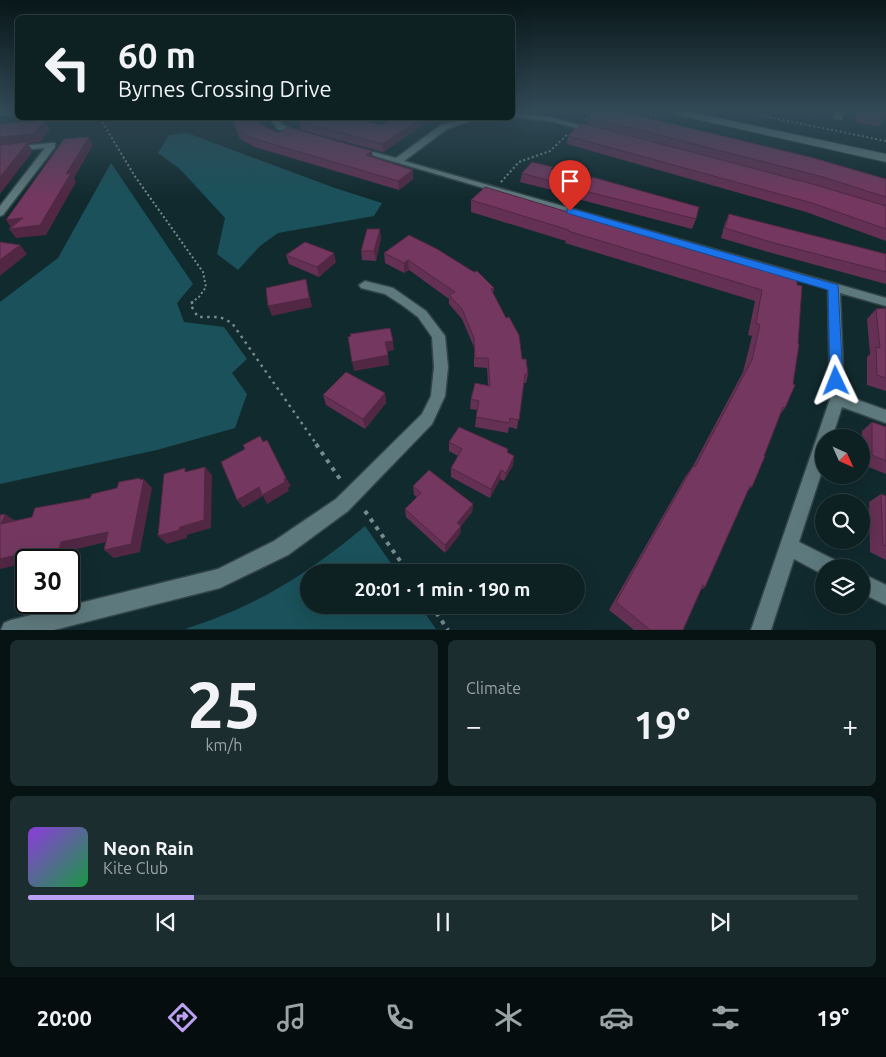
<!DOCTYPE html>
<html lang="en">
<head>
<meta charset="utf-8">
<style>
	:root { --surface:#0d2022; --page:#1b2d2f; --text:#f1f3f6; --muted:#9aa3a5; --line:#2d3e40; --accent:#bca0f2 }
	body { margin:0; font-family:Ubuntu,sans-serif; background:var(--page); color:var(--text); height:100vh; display:flex; flex-direction:column; font-size:19px; white-space:nowrap }
	* { box-sizing:border-box; margin:0 }
	p { font-size:16px; color:var(--muted) }
	.icon { flex:none; width:28px; height:28px; fill:none; stroke:currentColor; stroke-width:2; stroke-linecap:round; stroke-linejoin:round }
	.map { position:relative; height:630px; overflow:hidden }
	.details { display:flex; flex-direction:column; gap:10px; padding:10px; background:#071213; flex:1 }
	.details>* { flex:none }
	.hud { position:absolute; left:15px; top:15px; width:500px; height:105px; border-radius:8px; box-shadow:0 5px 20px #0002,0 0 0 1px var(--line); background:#0d2022; color:var(--text); overflow:hidden }
	.needle { width:32px; rotate:135deg }
	.tools { position:absolute; left:815px; top:429px; display:grid; gap:10px }
	.tools a { display:grid; place-items:center; width:55px; height:55px; border-radius:50%; background:var(--surface); box-shadow:0 5px 20px #0002,0 0 0 1px var(--line); font-size:25px }
	.speed { position:absolute; left:15px; top:549px; display:flex; gap:10px; font-size:25px; font-weight:700; text-align:center }
	.speed>* { display:grid; place-content:center; width:65px; height:65px; border-radius:50%; background:var(--surface); box-shadow:0 5px 20px #0002,0 0 0 1px var(--line); line-height:1 }
	.speed .limit { border:2px solid #111; border-radius:8px; background:#fff; color:#111 }
	.pin { position:absolute; display:grid; place-items:center; width:42px; height:42px; color:#fff; margin:-51px -21px; border-radius:50% 50% 50% 0; rotate:-45deg; box-shadow:0 0 5px #0007 }
	.pin .icon { rotate:45deg }
	.me { position:absolute; width:55px; margin:-28px; rotate:358deg; stroke-linejoin:round; filter:drop-shadow(0 0 4px #0008) }
	.turn { display:flex; align-items:center; gap:18px; height:105px; padding:0 20px; font-size:22px }
	.turn .icon { width:65px; height:65px; stroke-width:2.5 }
	.turn b { display:block; font-size:35px; line-height:42px }
	.big { font-size:38px; font-weight:600; line-height:1.1 }
	.details .widget { flex:1; display:flex; flex-direction:column; justify-content:center; gap:8px; min-width:0; padding:0 18px; border-radius:8px; background:var(--page) }
	.details .dial { align-items:center; gap:0 }
	.dial b { font-size:65px; line-height:1 }
	.song { display:flex; align-items:center; gap:15px }
	.cover { width:60px; height:60px; border-radius:8px; background:linear-gradient(135deg,hsl(270 70% 55%),hsl(140 70% 35%)) }
	.played { height:5px; border-radius:2px; background:linear-gradient(90deg,var(--accent) 20%,var(--line) 20%) }
	.keys { display:flex; justify-content:space-around; direction:ltr }
	.heat { display:flex; justify-content:space-between; align-items:center; font-size:28px; direction:ltr }
	.details .tiles { flex:1; display:grid; gap:10px; grid-template-columns:1fr 1fr }
	.widget:last-child { grid-column:span 2 }
	.trip { position:absolute; left:300px; top:564px; width:285px; height:50px; border-radius:25px; background:var(--surface); box-shadow:0 5px 20px #0002,0 0 0 1px var(--line); font-weight:600; line-height:50px; text-align:center }
	.dock { display:flex; height:80px; justify-content:space-around; align-items:center; background:#050d0e; color:var(--muted) }
	.dock .icon { width:35px; height:35px }
	.dock .on { color:var(--accent) }
	.dock b { font-size:22px; color:var(--text) }
	.map>svg:first-child { display:block }
</style>
</head>
<body>
<div class="map">
<svg width="886" height="630" viewBox="0 0 886 630">
	<rect width="100%" height="100%" fill="#112a2e"/>
	<path fill="#1a515a" d="M187,133L335,188L382,203L374,216L278,233L260,246L238,270L217,254L225,218L180,169L158,153L169,135Z
		M111,163L193,284L177,303L184,322L224,327L247,359L232,373L247,394L235,428L157,450L0,484V302L58,258Z
		M365,526L397,572H309V605H419L436,629H185C257,606 308,574 365,526Z"/>
	<g fill="none" stroke-linecap="round" stroke-linejoin="round">
		<g stroke="#324447" stroke-width="3">
			<path id="minor" d="M837,110H844L841,120L834,118Z
				M512,113L550,117L600,131L596,133L550,121L512,117Z
				M270,118H277L283,125L304,134L300,136L277,129Z
				M469,118H479L447,129L404,161L886,298V306L840,293L844,395L886,410V423L842,407L832,438H824V465L799,542L837,561L839,568H824V575L794,559L771,630H751L830,399L828,289L354,150L358,148L396,158L441,125Z
				M52,143H55V147L3,215L0,216V206L45,148L0,152V148Z
				M365,281L393,288L426,311L445,336L448,367L445,396L432,424L348,511L288,555L220,588L54,630H1L4,623L11,620L218,569L274,541L336,499L422,414L431,396L434,367L432,337L418,317L402,305L385,294L361,288L359,285Z
				M861,573L886,585V605L861,593Z"/>
		</g>
		<g stroke="#324447" stroke-width="2">
			<path id="secondary" d="M664,110H681L886,154V162L669,113Z"/>
		</g>
		<g stroke="#324447" stroke-width="2">
			<path id="primary" d="M0,110H18V114L0,115Z"/>
		</g>
		<path stroke="#778b8e" stroke-width="2" stroke-dasharray="2 2.5" stroke-linecap="butt" d="M628,110L660,116
			M734,110L886,141
			M100,118L134,175L203,272L206,287L199,297L191,303
			M23,119L50,120L64,118
			M586,120L598,110
			M501,182L519,162L550,151L568,134"/>
		<path stroke="#778b8e" stroke-width="2.5" stroke-dasharray="2.5 4.5" stroke-linecap="butt" d="M193,302L190,304L198,317H220L232,323L317,445"/>
		<path stroke="#778b8e" stroke-width="4" stroke-dasharray="4 5.5" stroke-linecap="butt" d="M316,444L342,482
			M365,511L408,572
			M431,605L448,630"/>
		<use href="#minor" fill="#5e797d" fill-rule="evenodd"/>
		<use href="#secondary" fill="#5e797d" fill-rule="evenodd"/>
		<use href="#primary" fill="#3b8b96" fill-rule="evenodd"/>
	</g>
	<path fill="#643053" d="M796,110H820L817,115L795,111Z
		M858,110H885L884,119L879,127L855,122Z
		M589,117L886,179V241L806,212L567,144L568,136L588,125Z
		M232,119L261,124L278,133L373,158L413,179L399,190L255,147L240,139L235,127Z
		M299,121L382,125H423L383,152L301,130Z
		M552,169L696,219L692,229L551,192L552,190L520,182L522,173Z
		M471,200L720,258L743,265L744,263L790,276L785,408L780,415L752,487L748,490L705,587L701,590L683,630H634L609,610L685,477L693,466L743,372L752,336L748,335L755,301L565,243L566,241L471,212Z
		M729,214L886,254V284L768,252L721,238L725,223Z
		M409,235L494,288L493,293L528,374L526,383H523L517,429L509,427L508,433L475,427L477,410L470,409L471,399L488,386L487,368L474,367V347L462,319L449,304V299L409,270L404,273L385,263L384,253Z
		M381,238L376,261L362,260L361,251Z
		M286,255L336,262L319,277L289,264Z
		M876,309L886,350V391L867,385V357L870,354L867,319Z
		M385,393L386,403L365,429L326,405L323,395Z
		M872,422L886,427V474L861,464L862,431Z
		M449,442L508,453L514,456L513,465L504,481L500,479L490,498L451,477V468L458,456L449,451Z
		M413,486L473,504L472,512L461,526L460,534L445,553L406,517L405,509L417,497L414,495Z
		M881,494L886,496V560L870,552L869,502Z"/>
	<path fill="#512743" d="M422,118H438L423,125L383,152L382,144Z
		M45,120L50,129L40,142L28,144L33,151L0,194V137Z
		M89,137L93,145L74,178L76,182L46,235L16,238L9,229H12L6,220L66,174Z
		M372,151L373,159L366,155Z
		M413,170V179L399,190L398,181Z
		M380,229L381,238L376,261L374,251Z
		M20,245L27,254L0,276V260Z
		M334,253L336,262L319,277L317,267Z
		M408,260L409,270L404,273V263Z
		M306,279L312,307L272,316L268,306Z
		M393,341L394,350L386,352L385,342Z
		M388,355L389,365L354,371L352,362Z
		M385,393L386,403L365,429L363,419Z
		M514,456L513,465L504,481L506,473Z
		M205,467L212,475L211,528L187,535V538L167,544L158,536Z
		M501,470L500,479L490,498L491,489Z
		M140,478L144,482V479L152,488L140,552L114,558L104,550Z
		M286,478L291,486L288,488L289,491L267,504L263,496L243,508L237,500L259,487Z
		M473,504L472,512L459,528L461,526L460,534L445,553V545L457,523Z
		M5,514L17,522L1,524Z
		M108,532L118,539L73,550L69,563V560H56L61,542Z
		M34,551L39,560H26V563L0,569V559Z"/>
	<path fill="#743860" stroke="#512743" d="M598,110H615L814,158L886,179V197L823,177L589,117Z
		M861,110H885L884,119L860,114Z
		M241,118H257L261,124L278,133L288,127L372,151L366,155L413,170L398,181L252,138L238,130L232,119Z
		M306,118H352L382,125L394,118H422L382,144L299,121Z
		M45,120L34,134L0,137V124Z
		M582,123L816,185L886,206V229L812,203L568,136Z
		M89,137L66,174L71,173L40,225L9,229L23,218L6,220L64,139Z
		M28,142L0,177V145Z
		M532,162L553,167L551,169L591,179L592,177L699,207L696,219L553,183L554,182L522,173Z
		M485,187L720,258L744,265V263L790,276L797,279V285L802,286L798,343L799,344L793,384L795,385L785,408L783,407L764,456H765L752,487L750,486L705,587L703,585L683,630H650L616,602L693,466L695,467L752,360L760,325L756,323L762,290L568,231L569,230L471,200Z
		M729,214L886,254V272L774,243L725,228Z
		M367,229H380L374,251H361Z
		M409,235L437,249L474,272L477,271L494,288L491,289L506,318L509,317L519,335L522,359H526L528,374H525L519,420L510,418L509,423L476,417L479,401L471,399L475,383L490,386L488,358H475L474,338L462,309L449,295L455,292L408,260L404,263L384,253Z
		M0,242L20,245L0,260Z
		M305,242L334,253L317,267L286,255Z
		M306,279L309,298L268,306L266,288Z
		M886,308V378L877,375L876,347L880,348L876,309Z
		M390,328L393,341L385,342L388,355L352,362L348,337L351,336L350,334Z
		M346,372L385,393L363,419L323,395Z
		M872,422L886,427V461L872,455Z
		M459,427L508,449L507,452L514,456L506,473L501,470L491,489L451,468L462,449L449,442Z
		M260,436L263,442L267,440L286,478L284,479L285,482L262,495L259,487L237,500L221,462L245,449L243,445Z
		M205,467L204,520L180,527L179,530L158,536L164,474L185,468V472Z
		M429,470L473,504L457,523L461,526L445,545L405,509L421,493L413,486Z
		M140,478V480L144,479L131,544L104,550L108,532L61,542L56,560H31L34,551L0,559V515L5,514L1,524L32,517L35,508L90,498L92,494L117,488L119,482Z
		M881,494L886,496V546L883,545Z"/>
	<linearGradient id="sky" x2="0" y2="1"><stop stop-color="#091719"/><stop offset="0.56" stop-color="#324a57"/><stop offset="1" stop-color="#324a57" stop-opacity="0"/></linearGradient>
	<rect width="886" height="198" fill="url(#sky)"/>
	<path fill="#1a73e8" stroke="#114b97" d="M570,208L838,285L843,381L841,384L836,386L832,384L830,381L828,290L567,213V209Z"/>
</svg>
<div class="tools">
<a><svg class="needle" viewBox="-14 -14 28 28"><path d="M0-13l5 13h-10z" fill="#e53935"/><path d="M0 13l5-13h-10z" fill="#9aa3a5"/></svg></a>
<a><svg class="icon" aria-label="search" viewBox="0 0 24 24"><circle cx="10" cy="10" r="6"/><path d="M15 15l6 6"/></svg></a>
<a><svg class="icon" aria-label="layers" viewBox="0 0 24 24"><path d="M12 4l9 5-9 5-9-5zM3 14l9 5 9-5"/></svg></a>
</div>
<div class="speed"><div class="limit">30</div></div>
<div class="pin" style="left:570px;top:211px;background:#d93025"><svg class="icon" aria-label="arrive" viewBox="0 0 24 24"><path d="M6 21V4h12l-3 4 3 4H6"/></svg></div>
<svg class="me" style="left:836px;top:381px" viewBox="-20 -20 40 40"><path d="M0-17L14 15 0 8-14 15z" fill="#1a73e8" stroke="#fff" stroke-width="4"/></svg>
<div class="trip">20:01 · 1 min · 190 m</div>
<div class="hud">
<div class="turn"><svg class="icon" aria-label="left" viewBox="0 0 24 24"><path d="M17 20v-9H6M10 6l-5 5 5 5"/></svg><div><b>60 m</b>Byrnes Crossing Drive</div></div>
</div>
</div>
<section class="details">
<div class="tiles">
<div class="widget dial"><b>25</b><p>km/h</p></div>
<div class="widget"><p>Climate</p>
<div class="heat"><a>−</a><b class="big">19°</b><a>+</a></div>
</div>
<div class="widget">
<div class="song"><i class="cover"></i><div><b>Neon Rain</b><p>Kite Club</p></div></div>
<div class="played"></div>
<div class="keys"><svg class="icon" aria-label="previous" viewBox="0 0 24 24"><path d="M18 5L8 12l10 7zM5 5v14"/></svg><svg class="icon" aria-label="pause" viewBox="0 0 24 24"><path d="M8 5v14M16 5v14"/></svg><svg class="icon" aria-label="next" viewBox="0 0 24 24"><path d="M6 5l10 7-10 7zM19 5v14"/></svg></div>
</div>
</div>
</section>
<nav class="dock">
<b>20:00</b>
<svg class="icon on" aria-label="directions" viewBox="0 0 24 24"><path d="M12 3l9 9-9 9-9-9zM9 14v-3h6M13 9l2 2-2 2"/></svg>
<svg class="icon" aria-label="music" viewBox="0 0 24 24"><path d="M9 18V5l10-2v13"/><circle cx="6" cy="18" r="3"/><circle cx="16" cy="16" r="3"/></svg>
<svg class="icon" aria-label="phone" viewBox="0 0 24 24"><path d="M5 4h4l2 5-3 2q2 4 5 5l2-3 5 2v4C11 20 4 13 5 4z"/></svg>
<svg class="icon" aria-label="climate" viewBox="0 0 24 24"><path d="M12 3v18M4 7l16 10M4 17L20 7"/></svg>
<svg class="icon" aria-label="car" viewBox="0 0 24 24"><path d="M5 17H2v-5l4-1 3-4h7l3 4 3 1v5h-3M9 17h6M6 11h13"/><circle cx="7" cy="17" r="2"/><circle cx="17" cy="17" r="2"/></svg>
<svg class="icon" aria-label="filters" viewBox="0 0 24 24"><path d="M4 7h16M4 17h16"/><circle cx="9" cy="7" r="2"/><circle cx="15" cy="17" r="2"/></svg>
<b>19°</b>
</nav>
</body>
</html>
